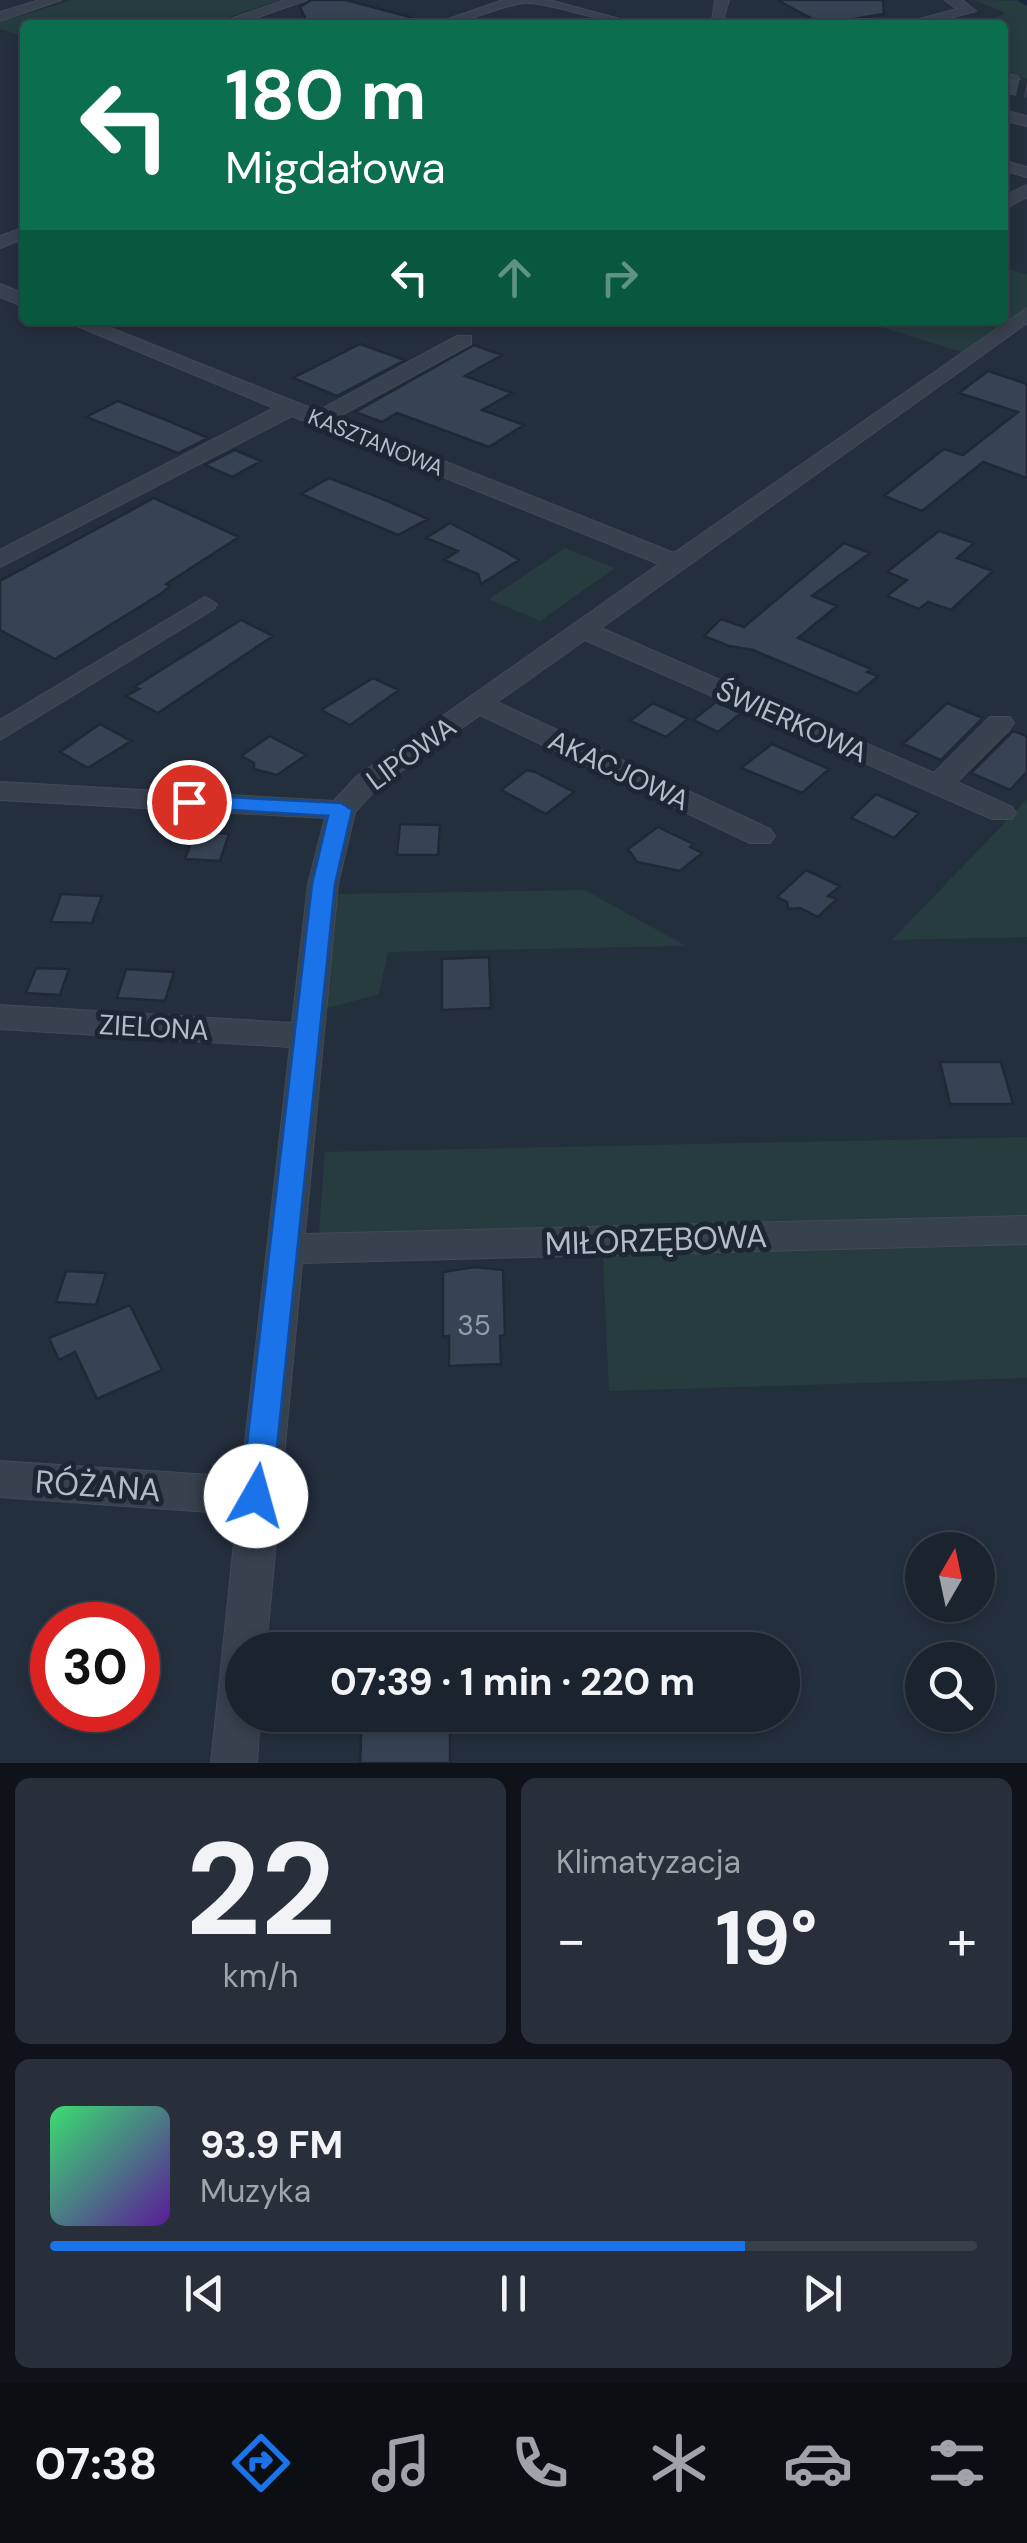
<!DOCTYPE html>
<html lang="pl">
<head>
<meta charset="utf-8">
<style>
	:root { --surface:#1b232e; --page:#282f3a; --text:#f1f3f6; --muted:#a0a4aa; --line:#39404a; --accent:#1a73e8 }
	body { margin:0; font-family:"DM Sans",sans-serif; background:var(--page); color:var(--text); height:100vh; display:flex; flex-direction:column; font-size:38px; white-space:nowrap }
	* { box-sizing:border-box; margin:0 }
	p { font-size:32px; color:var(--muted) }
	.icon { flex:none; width:55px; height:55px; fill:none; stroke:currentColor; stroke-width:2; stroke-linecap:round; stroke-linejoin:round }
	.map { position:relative; height:1763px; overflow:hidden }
	.panel { display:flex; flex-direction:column; gap:15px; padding:15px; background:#0f1319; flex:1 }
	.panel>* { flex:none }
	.top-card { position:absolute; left:20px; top:20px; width:988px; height:305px; border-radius:10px; box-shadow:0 5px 15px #0003,0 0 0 2px var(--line); background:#0b6e4f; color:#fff; overflow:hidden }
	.needle { width:65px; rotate:9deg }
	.fabs { position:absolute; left:905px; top:1532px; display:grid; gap:20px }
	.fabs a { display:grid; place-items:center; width:90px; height:90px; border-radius:50%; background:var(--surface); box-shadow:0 5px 15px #0003,0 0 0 2px var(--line); font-size:50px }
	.speed { position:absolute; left:30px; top:1602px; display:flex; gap:20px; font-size:50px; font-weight:700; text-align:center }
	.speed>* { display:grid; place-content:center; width:130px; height:130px; border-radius:50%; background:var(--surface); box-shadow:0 5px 15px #0003,0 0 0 2px var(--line); line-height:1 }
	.speed .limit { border:15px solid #d22; background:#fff; color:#111 }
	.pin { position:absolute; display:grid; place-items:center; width:85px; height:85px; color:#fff; margin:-42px; border:5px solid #fff; border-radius:50%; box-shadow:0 2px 10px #0007 }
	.me { position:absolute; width:110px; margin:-55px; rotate:7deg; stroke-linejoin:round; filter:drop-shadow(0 0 8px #0008) }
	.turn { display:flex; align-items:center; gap:35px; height:210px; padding:0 40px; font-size:45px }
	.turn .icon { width:130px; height:130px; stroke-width:2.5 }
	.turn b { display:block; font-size:70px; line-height:85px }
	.lanes { display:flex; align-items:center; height:95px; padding:0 40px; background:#0003; justify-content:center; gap:50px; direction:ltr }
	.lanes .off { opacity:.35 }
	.big { font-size:75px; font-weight:700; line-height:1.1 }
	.panel .widget { flex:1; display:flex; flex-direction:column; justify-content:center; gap:15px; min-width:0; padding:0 35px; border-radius:15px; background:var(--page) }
	.panel .dial { align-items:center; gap:0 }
	.dial b { font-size:130px; line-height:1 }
	.song { display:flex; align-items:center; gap:30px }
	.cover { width:120px; height:120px; border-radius:15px; background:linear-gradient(135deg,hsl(140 70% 55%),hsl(270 70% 35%)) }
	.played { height:10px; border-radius:5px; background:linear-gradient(90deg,var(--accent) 75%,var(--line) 75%) }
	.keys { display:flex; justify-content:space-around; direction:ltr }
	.heat { display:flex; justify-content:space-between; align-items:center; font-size:55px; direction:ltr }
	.panel .tiles { flex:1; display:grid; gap:15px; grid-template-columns:1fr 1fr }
	.widget:last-child { grid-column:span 2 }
	.trip { position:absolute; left:225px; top:1632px; width:575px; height:100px; border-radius:50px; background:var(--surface); box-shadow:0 5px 15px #0003,0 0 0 2px var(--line); font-weight:700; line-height:100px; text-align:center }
	.dock { display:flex; height:160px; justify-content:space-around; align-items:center; background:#0b0e12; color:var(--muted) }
	.dock .icon { width:70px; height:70px }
	.dock .on { color:var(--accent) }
	.dock b { font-size:45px; color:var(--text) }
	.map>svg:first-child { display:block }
</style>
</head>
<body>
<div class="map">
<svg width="1027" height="1763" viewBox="0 0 1027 1763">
	<rect width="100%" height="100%" fill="#242f3e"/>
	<path fill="#263c3f" d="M72,0H280L205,25H25V37L0,29V22Z
		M975,0L1027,1V79L1003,69L1002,25H984L1005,13Z
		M1003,268L1027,274V308L965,353L858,320H1002Z
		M565,548L615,568L540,621L489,599Z
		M1027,799V937L892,940L1017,810Z
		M585,890L686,946L388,952L379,994L324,1009L334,894Z
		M1027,1137V1378L609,1391L602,1239L318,1244L325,1152Z"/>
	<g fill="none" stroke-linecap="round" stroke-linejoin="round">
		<path stroke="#17263c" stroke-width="5" d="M1021,0L1027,3"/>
	</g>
	<path fill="#364354" stroke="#1f2835" stroke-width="2.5" d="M311,0H346L410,17L409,25H308L300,7Z
		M777,0H883L884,14L822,24Z
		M360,344L405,360L337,396L293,378Z
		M474,345L502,355L465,376L512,393L482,410L524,425L489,447L397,413L382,422L355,412Z
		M988,371L1027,384V478L983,462L922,511L884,496L944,449L963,455L1018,412L959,393Z
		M118,401L171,422L208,438L178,453L86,417Z
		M235,450L261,461L232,477L205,465Z
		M329,478L378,497L428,519L398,535L301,494Z
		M154,498L239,537L166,584L170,586L162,593L55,659L0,630V581Z
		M450,523L506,552L519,560L481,584L478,574L444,560L458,551L426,538Z
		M939,531L974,543L957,558L993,571L951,610L928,602L919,609L887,596L907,580L887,572Z
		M844,543L870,553L812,596L837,606L798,638L871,669L867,672L878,676L857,694L753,650L729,646L704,636L721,619L744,627Z
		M241,620L273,636L158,713L126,696L139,689L134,687Z
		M373,678L399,690L350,725L321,710Z
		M716,702L741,713L718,732L693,720Z
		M653,703L688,719L666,737L630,721Z
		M947,703L983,718L941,760L903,744Z
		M100,724L131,741L88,768L60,752Z
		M1013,731L1027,736V772L1010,790L971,773Z
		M270,736L277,740L306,755L277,775L254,769V763L241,756Z
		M772,744L829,769L802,793L741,768Z
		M527,770L535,772L574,792L546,814L501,790Z
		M876,794L919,813L894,838L851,818Z
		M400,824L440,825L438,855H397Z
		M658,827L693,844L690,847L702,853L680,871L637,862L628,849Z
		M195,831L229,834L220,861L185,859Z
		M806,870L840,886L828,896L837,899L818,917L800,908L788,909L787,902L777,897Z
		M61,894L102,896L92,923L51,922Z
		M489,957L491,1008L442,1010V959Z
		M36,968L69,969L60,995L26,993Z
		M126,969L174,972L165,1001L117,998Z
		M940,1062H1001L1013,1104H950Z
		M475,1267L503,1270L505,1335L500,1336L501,1364L449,1366V1336L443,1337V1272Z
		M66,1271L106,1273L96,1305L56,1302Z
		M130,1305L162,1370L97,1399L75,1352L59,1360L49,1338Z
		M362,1715H450V1763H360Z"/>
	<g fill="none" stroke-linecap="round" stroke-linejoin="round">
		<path stroke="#3a4453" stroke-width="16" stroke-dasharray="16 8" stroke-linecap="butt" d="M1002,85L1027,90"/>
		<g stroke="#414a57" stroke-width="2">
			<path id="minor" d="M40,0H61L0,21V12Z
				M285,0H307L235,25H213Z
				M503,0H549L642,25C609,25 542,0 522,3C490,9 464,25 431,25Z
				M715,0H729L724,17L733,25L712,21Z
				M945,0H962L976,11L924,25H897L957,9Z
				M1002,72L1017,76L1020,79L1002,82Z
				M1002,110L1027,116V126L1002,120Z
				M1002,160L1027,167V177L1002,170Z
				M1027,185V197L1002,210V197Z
				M25,227V238L0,248V236Z
				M0,284L25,294V307L0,297Z
				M1027,308V323L601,628L934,773L990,717H1010L1014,723L1010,729L957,782L1012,807L1016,813L1012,819H992L585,640L497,702L770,829L775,836L770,843H750L480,715L376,789L355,812L338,884L305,1234L1027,1216V1244L302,1263L266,1650H242V1715H260L257,1763H211L237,1514L0,1497V1461L241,1477L290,1047L0,1029V1005L292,1023L308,884L325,818L0,800V782L334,801L356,777L659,564L292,416L0,567V550L274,408L63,320H91L318,411L457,336H471V344L336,418L674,553Z
				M205,597L217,604L214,609L0,740V720Z"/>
		</g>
		<use href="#minor" fill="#38414e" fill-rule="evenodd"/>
	</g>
	<path fill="#1a73e8" stroke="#114b97" stroke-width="2.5" d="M189,795L341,803L352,810L335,884L272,1496L268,1506L256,1511L245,1506L241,1496L312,884L328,816L182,807L178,802Z"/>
	<g text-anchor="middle" stroke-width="10" stroke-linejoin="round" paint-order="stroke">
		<g font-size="22" fill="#b4bcc9" stroke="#1d2633">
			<text transform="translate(376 442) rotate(22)" y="8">KASZTANOWA</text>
		</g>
		<g font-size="28" fill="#b4bcc9" stroke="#1d2633">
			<text transform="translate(792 721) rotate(24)" y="10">ŚWIERKOWA</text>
			<text transform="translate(411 753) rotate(-36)" y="10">LIPOWA</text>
			<text transform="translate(619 770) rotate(25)" y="10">AKACJOWA</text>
			<text transform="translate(154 1027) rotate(3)" y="10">ZIELONA</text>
		</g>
		<g font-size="28" fill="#929caa">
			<text x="474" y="1335">35</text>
		</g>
		<g font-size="32" fill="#b4bcc9" stroke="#1d2633">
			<text transform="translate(656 1240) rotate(-2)" y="11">MIŁORZĘBOWA</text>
			<text transform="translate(98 1486) rotate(4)" y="11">RÓŻANA</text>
		</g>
	</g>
</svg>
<div class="fabs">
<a><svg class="needle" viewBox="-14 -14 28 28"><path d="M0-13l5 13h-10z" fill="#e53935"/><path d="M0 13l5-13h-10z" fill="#a0a4aa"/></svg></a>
<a><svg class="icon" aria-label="search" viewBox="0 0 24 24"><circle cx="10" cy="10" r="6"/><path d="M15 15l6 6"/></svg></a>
</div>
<div class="speed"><div class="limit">30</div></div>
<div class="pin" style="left:189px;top:802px;background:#d93025"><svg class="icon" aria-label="arrive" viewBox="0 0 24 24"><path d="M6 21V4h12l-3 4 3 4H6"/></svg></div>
<svg class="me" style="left:256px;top:1496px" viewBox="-20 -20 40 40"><circle r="19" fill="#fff"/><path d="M0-13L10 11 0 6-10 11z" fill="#1a73e8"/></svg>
<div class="trip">07:39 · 1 min · 220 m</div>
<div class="top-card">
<div class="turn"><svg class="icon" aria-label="left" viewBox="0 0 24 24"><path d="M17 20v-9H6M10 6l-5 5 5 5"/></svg><div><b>180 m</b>Migdałowa</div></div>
<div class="lanes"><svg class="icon" aria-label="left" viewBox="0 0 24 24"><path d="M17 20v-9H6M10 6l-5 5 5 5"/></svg><svg class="icon off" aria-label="ahead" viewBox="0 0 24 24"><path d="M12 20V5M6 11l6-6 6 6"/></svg><svg class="icon off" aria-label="right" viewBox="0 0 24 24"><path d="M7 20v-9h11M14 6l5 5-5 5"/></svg></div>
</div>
</div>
<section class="panel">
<div class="tiles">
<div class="widget dial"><b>22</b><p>km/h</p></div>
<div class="widget"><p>Klimatyzacja</p>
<div class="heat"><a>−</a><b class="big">19°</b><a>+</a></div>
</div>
<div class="widget">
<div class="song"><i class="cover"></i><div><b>93.9 FM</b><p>Muzyka</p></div></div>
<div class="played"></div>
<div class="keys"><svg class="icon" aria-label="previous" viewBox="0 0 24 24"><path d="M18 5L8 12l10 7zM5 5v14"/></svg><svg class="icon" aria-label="pause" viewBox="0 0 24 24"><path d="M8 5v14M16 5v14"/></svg><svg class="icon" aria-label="next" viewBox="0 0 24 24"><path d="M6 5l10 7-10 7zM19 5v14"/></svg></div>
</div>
</div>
</section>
<nav class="dock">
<b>07:38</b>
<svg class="icon on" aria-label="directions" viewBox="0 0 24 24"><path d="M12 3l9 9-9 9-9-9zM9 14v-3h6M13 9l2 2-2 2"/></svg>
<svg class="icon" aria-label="music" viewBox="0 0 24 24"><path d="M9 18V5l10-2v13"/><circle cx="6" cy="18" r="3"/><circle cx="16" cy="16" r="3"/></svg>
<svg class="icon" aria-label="phone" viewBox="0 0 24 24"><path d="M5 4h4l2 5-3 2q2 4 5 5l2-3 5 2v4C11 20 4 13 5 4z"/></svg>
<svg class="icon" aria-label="climate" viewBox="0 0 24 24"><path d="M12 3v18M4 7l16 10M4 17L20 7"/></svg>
<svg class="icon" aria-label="car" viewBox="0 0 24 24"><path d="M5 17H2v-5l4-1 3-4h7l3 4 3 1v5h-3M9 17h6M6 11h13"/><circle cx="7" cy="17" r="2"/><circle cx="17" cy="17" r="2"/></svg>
<svg class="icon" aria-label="filters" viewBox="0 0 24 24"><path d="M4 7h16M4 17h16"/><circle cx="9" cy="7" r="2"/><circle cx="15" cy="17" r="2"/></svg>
</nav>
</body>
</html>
